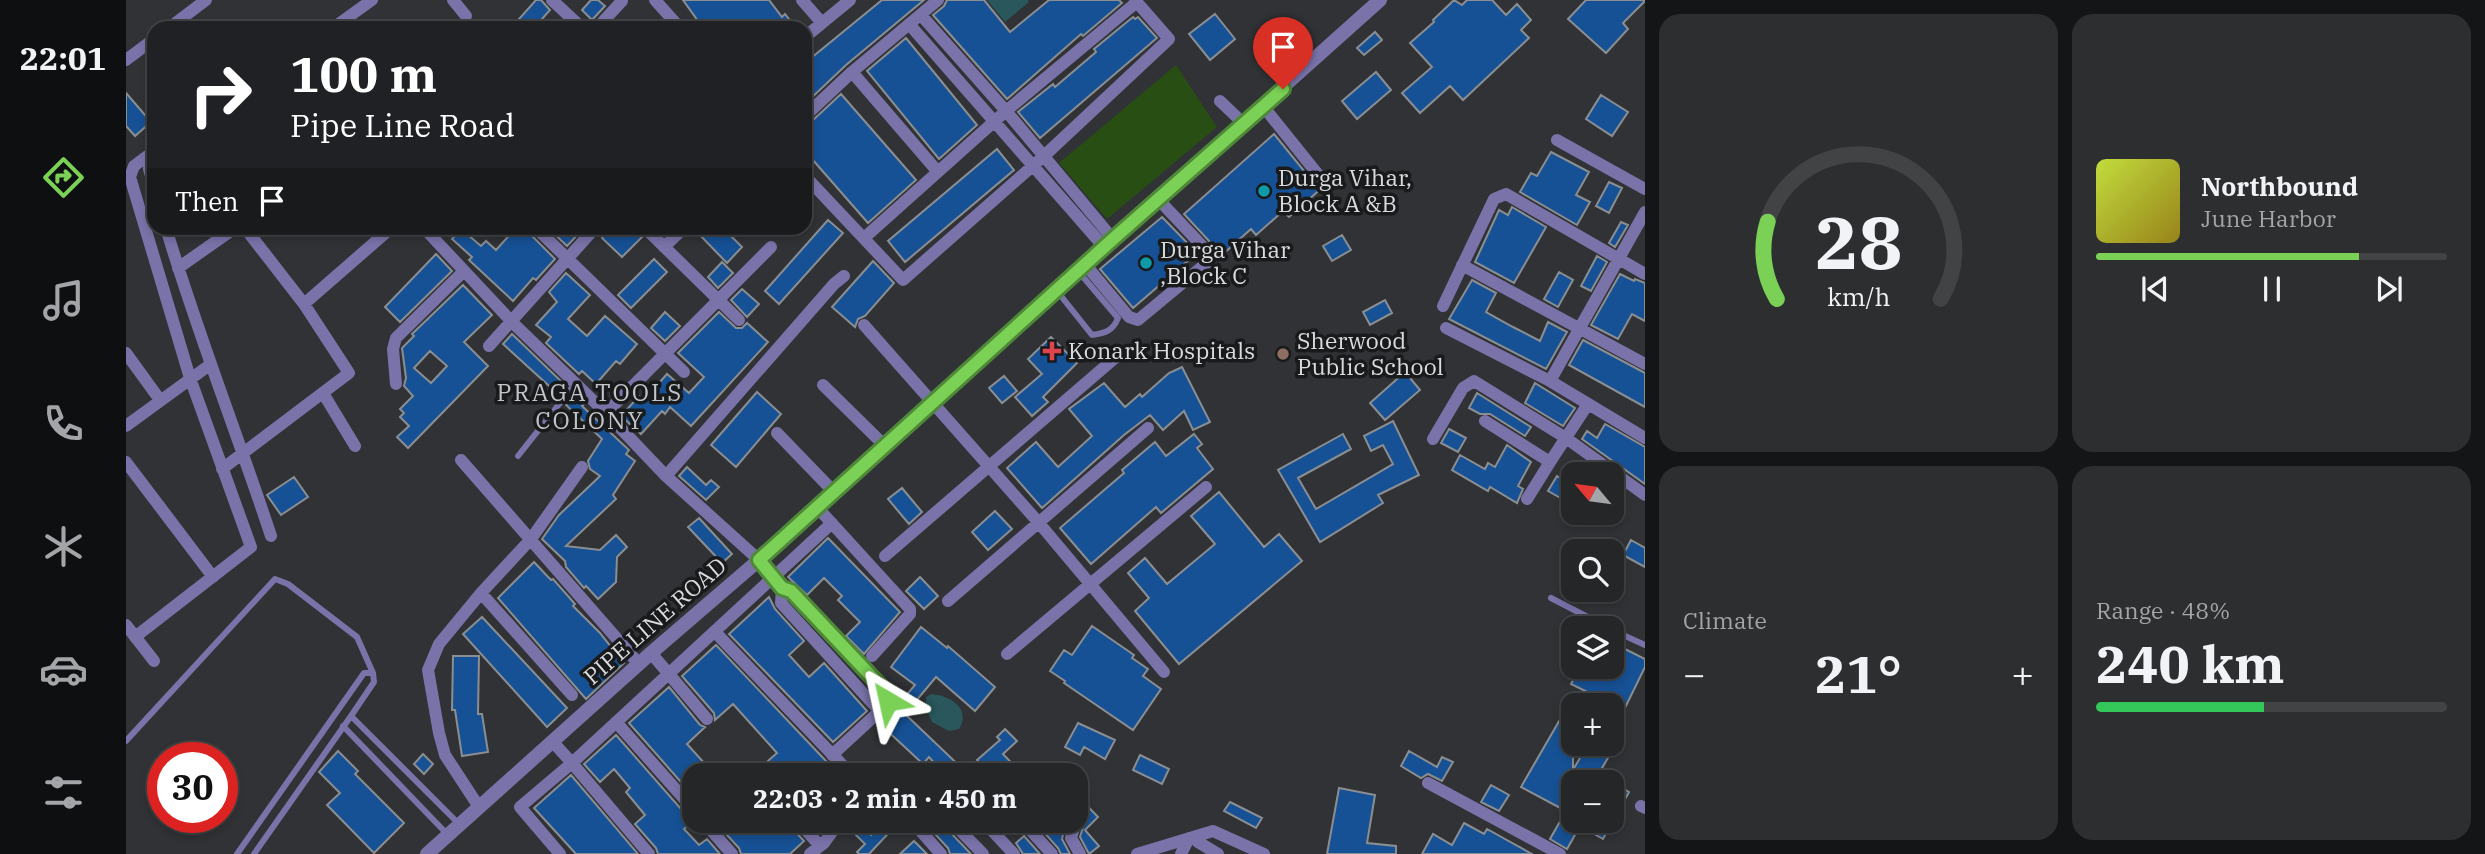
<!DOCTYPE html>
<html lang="en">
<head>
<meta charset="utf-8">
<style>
	:root { --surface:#242628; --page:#2c2e30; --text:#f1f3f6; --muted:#a3a5a8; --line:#414345; --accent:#7ad156 }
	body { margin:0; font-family:"IBM Plex Serif",serif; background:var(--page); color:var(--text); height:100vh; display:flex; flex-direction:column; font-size:26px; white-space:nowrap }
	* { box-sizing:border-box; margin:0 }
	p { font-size:23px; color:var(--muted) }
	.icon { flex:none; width:38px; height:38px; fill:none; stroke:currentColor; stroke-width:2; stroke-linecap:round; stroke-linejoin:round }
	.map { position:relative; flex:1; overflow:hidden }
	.details { display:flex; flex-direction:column; gap:14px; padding:14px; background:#141516; width:840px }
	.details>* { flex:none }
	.hud { position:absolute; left:21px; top:21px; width:665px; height:214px; border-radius:21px; box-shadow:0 4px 10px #0003,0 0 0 2px var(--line); background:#202124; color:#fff; overflow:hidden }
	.needle { width:46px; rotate:299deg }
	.controls { position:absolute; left:1435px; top:462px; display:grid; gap:14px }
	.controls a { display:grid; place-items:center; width:63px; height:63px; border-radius:14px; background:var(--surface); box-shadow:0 4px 10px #0003,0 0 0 2px var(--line); font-size:35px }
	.speed { position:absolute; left:21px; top:742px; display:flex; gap:14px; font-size:35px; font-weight:700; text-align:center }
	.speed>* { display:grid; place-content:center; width:91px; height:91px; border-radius:50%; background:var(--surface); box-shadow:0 4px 10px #0003,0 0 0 2px var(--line); line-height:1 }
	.speed .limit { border:10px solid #d22; background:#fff; color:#111 }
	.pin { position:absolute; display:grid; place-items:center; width:60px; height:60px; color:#fff; margin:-72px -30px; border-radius:50% 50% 50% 0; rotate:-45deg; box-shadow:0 0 7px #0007 }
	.pin .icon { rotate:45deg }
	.me { position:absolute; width:77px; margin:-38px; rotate:324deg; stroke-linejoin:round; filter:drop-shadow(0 0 5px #0008) }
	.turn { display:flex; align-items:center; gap:24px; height:147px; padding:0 28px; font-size:32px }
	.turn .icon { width:91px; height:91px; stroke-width:2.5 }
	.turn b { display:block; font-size:49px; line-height:60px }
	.then { display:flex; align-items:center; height:66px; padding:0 28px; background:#0003; gap:14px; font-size:26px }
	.big { font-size:52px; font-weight:800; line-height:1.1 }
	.details .tile { flex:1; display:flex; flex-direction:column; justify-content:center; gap:10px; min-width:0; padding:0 24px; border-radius:21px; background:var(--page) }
	.details .dial { align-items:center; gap:0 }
	.dial svg { height:182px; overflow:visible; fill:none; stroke:var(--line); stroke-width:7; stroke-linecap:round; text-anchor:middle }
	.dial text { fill:var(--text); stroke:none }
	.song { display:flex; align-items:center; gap:21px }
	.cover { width:84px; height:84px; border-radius:10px; background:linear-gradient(135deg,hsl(70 70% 55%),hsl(50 70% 35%)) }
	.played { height:7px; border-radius:4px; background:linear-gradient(90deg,var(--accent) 75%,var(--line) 75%) }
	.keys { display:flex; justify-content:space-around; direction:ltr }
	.heat { display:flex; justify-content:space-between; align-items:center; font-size:38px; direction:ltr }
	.charge { height:10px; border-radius:5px; background:linear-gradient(90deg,#34c759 48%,var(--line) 0) }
	.details .tiles { flex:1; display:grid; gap:14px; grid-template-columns:repeat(2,1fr) }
	.trip { position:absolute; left:556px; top:763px; width:406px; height:70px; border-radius:21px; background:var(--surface); box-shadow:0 4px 10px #0003,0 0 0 2px var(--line); font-weight:800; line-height:70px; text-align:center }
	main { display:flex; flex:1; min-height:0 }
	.dock { display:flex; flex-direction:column; width:126px; justify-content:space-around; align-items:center; background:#0e0f10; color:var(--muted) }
	.dock .icon { width:49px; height:49px }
	.dock .on { color:var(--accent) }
	.dock b { font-size:32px; color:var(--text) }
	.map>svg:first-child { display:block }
</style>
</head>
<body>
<main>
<nav class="dock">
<b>22:01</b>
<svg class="icon on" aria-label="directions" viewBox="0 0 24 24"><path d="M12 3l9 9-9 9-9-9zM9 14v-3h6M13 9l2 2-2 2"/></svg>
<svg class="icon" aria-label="music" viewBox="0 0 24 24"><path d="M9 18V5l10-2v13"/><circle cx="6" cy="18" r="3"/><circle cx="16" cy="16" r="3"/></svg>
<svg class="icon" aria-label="phone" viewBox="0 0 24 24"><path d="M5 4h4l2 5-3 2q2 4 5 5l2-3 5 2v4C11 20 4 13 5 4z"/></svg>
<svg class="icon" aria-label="climate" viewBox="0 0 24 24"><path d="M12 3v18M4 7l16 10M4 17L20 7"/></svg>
<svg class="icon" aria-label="car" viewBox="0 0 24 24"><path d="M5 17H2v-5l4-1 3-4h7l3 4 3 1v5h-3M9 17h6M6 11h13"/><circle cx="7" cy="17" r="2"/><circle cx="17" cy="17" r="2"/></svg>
<svg class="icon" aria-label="filters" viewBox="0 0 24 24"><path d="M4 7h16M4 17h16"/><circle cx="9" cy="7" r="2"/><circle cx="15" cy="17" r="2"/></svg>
</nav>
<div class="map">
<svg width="1519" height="854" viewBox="0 0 1519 854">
	<rect width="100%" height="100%" fill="#303235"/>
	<path fill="#284e14" d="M1050,65L1091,127L981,219L933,163Z"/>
	<path fill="#29575b" d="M861,0H902L903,2L879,22Z
		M805,694C823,695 846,708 833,729L823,731L806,722L800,708V697Z"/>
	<path fill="#165195" stroke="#8b8e91" stroke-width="2" fill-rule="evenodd" d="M410,0H415L424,10L408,28H385Z
		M465,0H472L479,6L466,20L456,10Z
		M557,0H643L656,17L659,14L670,28H577Z
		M756,0H798L720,65L679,104V63Z
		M821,0H858L884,32L923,0H993L996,3L957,36L955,34L881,99L807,15L818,6Z
		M1328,0L1336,5L1341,0H1366L1380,15L1391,4L1405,20L1395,30L1403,38L1337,100L1324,86L1294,113L1276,93L1306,67L1284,43L1308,22L1307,20Z
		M1460,0H1519V1L1497,23L1502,29L1480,53L1442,19Z
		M1089,14L1109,39L1084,60L1063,34Z
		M1007,17L1009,19L1012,17L1031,38L914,138L892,112L927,84L929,87L970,52L968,49Z
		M1249,32L1256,40L1238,55L1231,48Z
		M780,38L851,125L813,159L741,71Z
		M1250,72L1265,90L1231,119L1216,101Z
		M0,93L25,122L9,136L0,126Z
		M715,94L790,180L742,223L679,151V125L685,122Z
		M1475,95L1502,112L1486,136L1460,119Z
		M1148,134L1187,182L1198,186L1163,217L1157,211L1130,235L1125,229L1096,255L1058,214Z
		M871,149L888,170L779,262L762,241Z
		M1425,152L1463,172L1450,195L1464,202L1451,225L1394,192L1405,173L1411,176Z
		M1483,182L1496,188L1483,213L1470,206Z
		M1386,207L1420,227L1388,283L1349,262L1373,210L1382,215Z
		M1036,217L1071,253L1007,308L974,269Z
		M702,220L717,233L653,304L639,291Z
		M1495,222L1502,225L1489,247L1483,243Z
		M390,228H401L404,234L429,259L410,280L407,278L387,301L343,260L346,257L326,239L335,229L355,246L360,241L370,250Z
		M422,228H452L455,231L441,246Z
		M485,228H510L516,237L496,257L476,238Z
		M567,228H597L616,247L601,263Z
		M1216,235L1225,250L1206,261L1197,246Z
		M310,254L326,271L274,322L259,307Z
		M1471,256L1481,262L1465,291L1455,286Z
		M528,259L541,272L505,308L492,295Z
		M747,261L768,283L739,316L732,319L729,327L706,307Z
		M596,262L607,273L592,288L582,277Z
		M1433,272L1447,280L1432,307L1418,299Z
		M440,273L464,295L442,319L461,336L479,316L511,344L494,364L490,361L470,384L456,371L453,374L420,343L425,337L410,325L431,302L423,292Z
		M1494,274L1508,281L1509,279L1519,283V321L1506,314L1492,339L1465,325Z
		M1346,280L1370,293L1360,312L1387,327L1414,341L1422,322L1441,332L1420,369L1323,319Z
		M337,285L366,315L338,342L362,366L282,448L271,437L283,426L274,417L278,413L274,409L287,396L278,386L280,378L276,348L288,336L286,334ZM304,351L321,366L305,383L288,368Z
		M616,289L633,304L621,317L605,300Z
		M1259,300L1266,313L1244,325L1237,312Z
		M539,312L554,326L539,341L525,328Z
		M593,312L610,328H616L621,323L642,342L565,426L544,407L539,414L536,411L515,434L495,416L513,396L518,400L541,374L563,393L578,377L552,353Z
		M386,334L440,386L433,395L377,344Z
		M925,337L951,363L917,397L922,402L906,416L889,397L916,374L902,359Z
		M1457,340L1519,373V407L1443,365Z
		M1056,367L1084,422L1067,430L1058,411L1037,430L1024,415L998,435L916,508L881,468L910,442L932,467L966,436L943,409L978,383L999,407L1014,394L1016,397L1043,373Z
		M1279,372L1294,390L1259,420L1244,403Z
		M878,376L891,391L876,403L863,388Z
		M1409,383L1449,408L1437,426L1399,403Z
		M631,392L655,414L610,467L585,445Z
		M1351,393L1405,427L1399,436L1364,414H1354L1343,408Z
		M448,394L458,404L456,406L503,450L500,454L509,461L487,495L490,499L440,546L474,550L490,535L501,547L491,557L490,582L472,599L460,586L458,588L440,567L439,561L416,539L433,515L474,476L464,469L462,461L476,439L440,405Z
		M1267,421L1293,475L1252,495L1257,503L1194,542L1152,470L1217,434L1225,449L1172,478L1190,509L1267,464L1257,445L1245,451L1238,436Z
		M1479,424L1519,447V484L1456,439L1461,431L1471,438Z
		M1323,429L1340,438L1332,452L1315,443Z
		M1068,434L1076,444L1071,448L1087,469L1035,513L1030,507L965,564L934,528L998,473L996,470L1029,442L1040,456Z
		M1381,445L1405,462L1392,486L1397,489L1391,503L1364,487L1362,491L1326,470L1334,455L1359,469L1362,463L1369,467Z
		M561,467L580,485L585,480L593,487L580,500L553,476Z
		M1431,476L1447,486V505L1422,491Z
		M168,477L182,497L155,515L141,495Z
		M776,488L796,512L783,524L762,499Z
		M1093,492L1138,547L1153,534L1176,561L1053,664L1009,611L1023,598L1002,573L1019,558L1041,584L1089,544L1065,516Z
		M869,511L886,529L862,550L846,532Z
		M1458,513H1488L1480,526Z
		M573,518L606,554L596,563L562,527Z
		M702,538L774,612L738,654L720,636L734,622L712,600L716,596L698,578L681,595L662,577Z
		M1505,540L1519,548V567L1497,555Z
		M408,562L425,580L427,579L449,604L447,606L474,633L485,647L484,648L498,663L460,699L372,598Z
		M794,577L812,596L798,609L780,591Z
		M643,597L649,609L678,641L663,655L683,677L698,663L741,711L707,742L603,634Z
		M356,617L441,708L421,727L337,634Z
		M966,626L1008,655L1006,658L1022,669L1017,676L1035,689L1007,730L938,683L939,681L924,671L938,650L946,655Z
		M795,627L821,648L822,646L869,687L849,711L810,677L779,714L843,775H819L803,757L797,764L755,725L789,685L765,667Z
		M590,645L700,761L714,775H640L634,768L651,753L607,704L589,720L588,713L556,676Z
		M1499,649L1519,659V667L1498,710L1445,684L1454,667H1461L1485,678Z
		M327,656H353L352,714H356L362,752L336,756L329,710H326Z
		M543,687L574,725L579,727L561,744L589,775H569V798L503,723Z
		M1447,697V770L1462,744L1483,756L1468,782H1447V821H1486V782L1503,792L1477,839L1454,826L1441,849L1424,839L1440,811L1395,787Z
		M952,723L989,740L979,759L958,747L954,755L939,747Z
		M879,729L891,741L877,754L897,775H863L861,769L851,760L874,740L871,737Z
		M490,735L562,817L568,820L558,829L573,845L581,839L594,854H532L530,848L509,824L519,815L500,792L504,788L488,769L474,782L458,764Z
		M212,751L232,771L229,774L278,823L248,853L201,805L214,793L193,772Z
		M1283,751L1311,767L1316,757L1327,762L1316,781L1302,774L1295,778L1275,766Z
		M297,754L307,764L298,774L288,764Z
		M1014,755L1043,769L1036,784L1007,770Z
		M445,775L512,854H450L408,808Z
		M1365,785L1383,795L1373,811L1355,802Z
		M1213,788L1249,795L1241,843L1270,846V854H1201Z
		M950,794L972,817L959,830L973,846L963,854L954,837L957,827L950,817Z
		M1104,802L1136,818L1130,828L1098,811Z
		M588,821H663L665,827L678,841L664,854H615L613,848Z
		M760,821H774L743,854H733L731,852L739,844L724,829L732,822L745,835Z
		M797,821H816L819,827L845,854H824L822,848Z
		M908,821H933L938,830L936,839L944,854H935L932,848Z
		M1338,823L1358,834L1361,829L1406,854H1296L1307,834L1326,845Z
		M898,836L914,854H897L890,843Z
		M788,841L801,854H774Z"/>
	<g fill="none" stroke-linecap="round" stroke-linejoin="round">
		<path stroke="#7a73aa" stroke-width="6" d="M931,291L966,335C979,333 987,331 992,318L952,271
			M392,456L449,384
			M1425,598L1483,628
			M1486,630L1519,645
			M217,726L322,835
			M0,741L149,579L162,584L231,637L247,673
			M111,854L238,673H247L248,682L225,716L333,824
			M128,854L225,716"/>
		<path stroke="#7a73aa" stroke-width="12" d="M327,0L340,16
			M426,0L456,28
			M529,0L554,28
			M676,0L696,23
			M795,15L880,111L987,239
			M783,24L978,247
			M43,28L80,0
			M207,28L246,0
			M471,28L496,1
			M679,37L724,0
			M0,60L28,39
			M726,72L812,172
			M1094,101L1118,124
			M1137,106L1194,177
			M679,116L726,72L812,0
			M1431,140L1519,189
			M24,154L23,169L28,186
			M679,176L777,280L918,156L1043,39L1009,0
			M40,228C71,332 111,433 145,536
			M298,228L386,322L480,413L540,476L633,560L656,588L665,591L761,693L762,701L756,709L706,755
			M410,228L558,372
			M519,228L613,320
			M738,238L880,111L1011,2
			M538,247L558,228
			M959,264L1003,317L1012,320L1083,261L1082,252L1032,199
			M1336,265L1519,364
			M52,268L109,228
			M178,304L264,229
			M1317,306L1368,199L1380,194L1519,274
			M738,325L913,523L1038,672
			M1320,328L1424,381L1519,438
			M363,346L469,228
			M0,353L34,400
			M1424,381L1519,212
			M270,384L267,349L270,338L338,271
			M697,385L758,445
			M197,393L229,446
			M480,413L645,247
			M1359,421L1424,462L1462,404
			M0,426L85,364
			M651,433L707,491
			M1307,439L1337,388L1348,381L1440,438L1519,495
			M335,460L513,664
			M0,462L87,577
			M96,469L223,373L178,304L119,228
			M540,476L708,284L718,276
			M1401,499L1424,462
			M690,506L784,609V614L746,656
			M759,556L990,357
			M656,588L655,603L748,705L756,709
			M355,593L446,695
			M822,601L1022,428
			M0,625L28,661
			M589,632L726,775
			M9,637L125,547L64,378L4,177L8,166L28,151
			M525,653L581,719
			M881,654L1080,487
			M490,722L569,811
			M426,741L446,763L394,807L434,854
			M848,768L854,775
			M1302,783L1434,854
			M1515,806L1519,808
			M353,807L319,755L313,733L302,670L313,644L355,593L405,539L456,467
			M577,821L606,854
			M672,821L694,846
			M825,821L857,854
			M857,821L888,854
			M896,821L926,854
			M942,821L948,828L945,838L954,854
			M792,828L815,854
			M1072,842L1092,854
			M523,854L446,763L706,523
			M684,854L698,843L714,821
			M1011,854L1087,831L1138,854
			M1055,854L1063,838"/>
		<path stroke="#7a73aa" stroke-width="14" d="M301,854L525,653L633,560L807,400L1254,0"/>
	</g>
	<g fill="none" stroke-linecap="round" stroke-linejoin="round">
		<g stroke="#4f8838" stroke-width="18">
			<path id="route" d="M762,701L761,693L665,591L656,588L633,560L987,239L1157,89"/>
		</g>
		<use href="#route" stroke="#7ad156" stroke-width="12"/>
	</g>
	<g fill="#0f9aa8" stroke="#191a1b" stroke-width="2.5">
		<circle cx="1138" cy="191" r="7"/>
		<circle cx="1020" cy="263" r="7"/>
	</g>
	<path fill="#e0444e" stroke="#191a1b" stroke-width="2.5" d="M922.5 340.5h7v7h7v7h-7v7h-7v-7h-7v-7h7z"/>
	<circle fill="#8d6e63" stroke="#191a1b" stroke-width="2.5" cx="1157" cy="354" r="7"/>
	<g text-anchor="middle" stroke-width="7" stroke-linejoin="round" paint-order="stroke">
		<g font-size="23" fill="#d9dbdd" stroke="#191a1b" text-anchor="start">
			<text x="1152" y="186">Durga Vihar,<tspan x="1152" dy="26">Block A &amp;B</tspan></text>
			<text x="1034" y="258">Durga Vihar<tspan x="1034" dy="26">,Block C</tspan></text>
			<text x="1171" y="349">Sherwood<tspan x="1171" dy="26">Public School</tspan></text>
			<text x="942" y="359">Konark Hospitals</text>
		</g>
		<g font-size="23" fill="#d9dbdd" stroke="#191a1b">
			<text transform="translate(529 621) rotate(-41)" y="8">PIPE LINE ROAD</text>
		</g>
		<g font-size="24" letter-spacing="2" fill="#c1c4c8" stroke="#191a1b">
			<text x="464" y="401">PRAGA TOOLS<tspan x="464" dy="28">COLONY</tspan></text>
		</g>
	</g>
</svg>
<div class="controls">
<a><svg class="needle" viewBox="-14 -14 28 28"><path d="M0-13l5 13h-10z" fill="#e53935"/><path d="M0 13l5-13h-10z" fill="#a3a5a8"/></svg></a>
<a><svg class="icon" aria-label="search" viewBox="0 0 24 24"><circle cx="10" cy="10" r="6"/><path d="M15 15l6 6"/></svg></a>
<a><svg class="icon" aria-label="layers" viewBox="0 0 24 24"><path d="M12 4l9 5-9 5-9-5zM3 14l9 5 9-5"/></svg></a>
<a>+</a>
<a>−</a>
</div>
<div class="speed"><div class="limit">30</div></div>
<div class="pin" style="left:1157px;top:89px;background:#d93025"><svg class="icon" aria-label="arrive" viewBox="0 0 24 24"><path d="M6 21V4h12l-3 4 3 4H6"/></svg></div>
<svg class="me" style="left:762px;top:701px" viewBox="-20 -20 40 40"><path d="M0-17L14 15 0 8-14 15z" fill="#7ad156" stroke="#fff" stroke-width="4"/></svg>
<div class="trip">22:03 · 2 min · 450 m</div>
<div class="hud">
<div class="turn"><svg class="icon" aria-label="right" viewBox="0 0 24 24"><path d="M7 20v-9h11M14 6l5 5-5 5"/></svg><div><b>100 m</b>Pipe Line Road</div></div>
<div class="then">Then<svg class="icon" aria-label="arrive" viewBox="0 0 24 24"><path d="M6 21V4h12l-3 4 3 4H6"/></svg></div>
</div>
</div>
<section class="details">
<div class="tiles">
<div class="tile dial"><svg viewBox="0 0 100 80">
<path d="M14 69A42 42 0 1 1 86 69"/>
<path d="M14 69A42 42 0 0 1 10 35" stroke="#7ad156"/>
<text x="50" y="56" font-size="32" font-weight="700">28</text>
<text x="50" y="72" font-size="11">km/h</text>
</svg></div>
<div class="tile">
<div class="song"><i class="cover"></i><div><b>Northbound</b><p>June Harbor</p></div></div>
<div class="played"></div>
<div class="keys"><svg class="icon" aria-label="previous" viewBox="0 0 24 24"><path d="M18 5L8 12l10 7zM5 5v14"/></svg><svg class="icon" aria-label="pause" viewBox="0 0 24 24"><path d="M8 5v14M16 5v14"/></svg><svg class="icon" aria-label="next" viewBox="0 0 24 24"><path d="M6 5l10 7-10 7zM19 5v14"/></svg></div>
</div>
<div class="tile"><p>Climate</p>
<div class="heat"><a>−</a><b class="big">21°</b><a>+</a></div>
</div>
<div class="tile"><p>Range · 48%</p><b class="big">240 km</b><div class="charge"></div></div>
</div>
</section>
</main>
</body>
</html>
